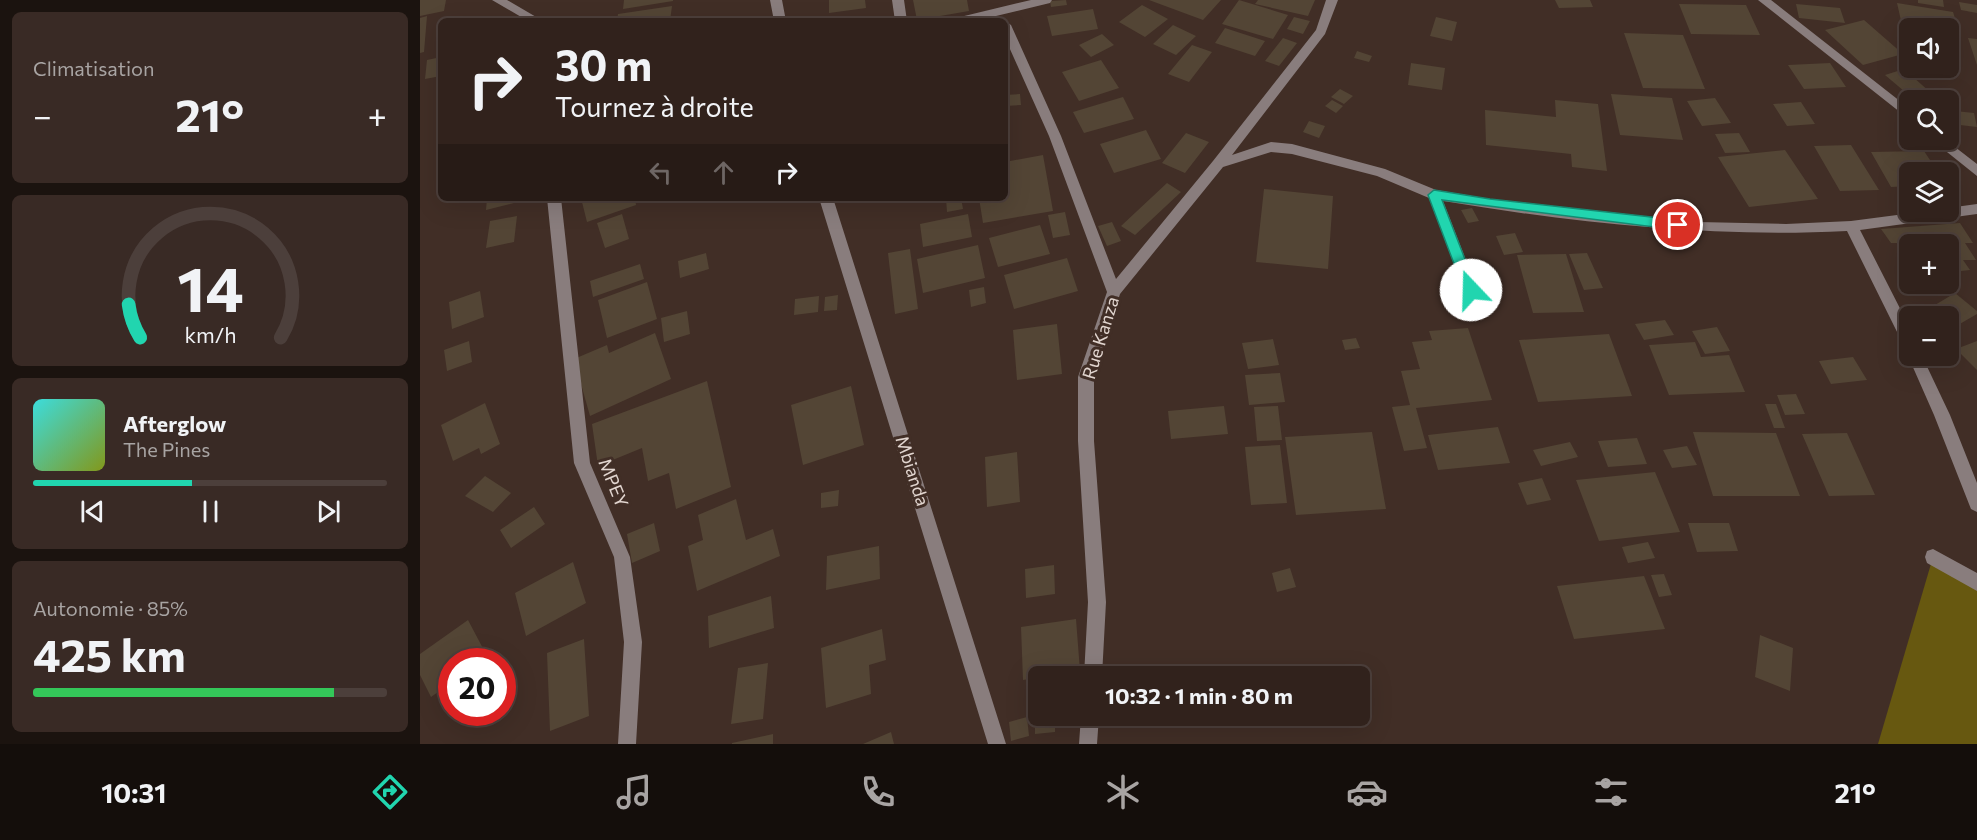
<!DOCTYPE html>
<html lang="fr">
<head>
<meta charset="utf-8">
<style>
	:root { --surface:#31221c; --page:#392a25; --text:#f1f3f6; --muted:#a8a4a3; --line:#4c3f3b; --accent:#21d5af }
	body { margin:0; font-family:Commissioner,sans-serif; background:var(--page); color:var(--text); height:100vh; display:flex; flex-direction:column; font-size:22px; white-space:nowrap }
	* { box-sizing:border-box; margin:0 }
	p { font-size:20px; color:var(--muted) }
	.icon { flex:none; width:33px; height:33px; fill:none; stroke:currentColor; stroke-width:2; stroke-linecap:round; stroke-linejoin:round }
	.map { position:relative; flex:1; overflow:hidden }
	.drawer { display:flex; flex-direction:column; gap:12px; padding:12px; background:#1b130f; width:420px }
	.drawer>* { flex:none }
	.top-card { position:absolute; left:18px; top:18px; width:570px; height:183px; border-radius:9px; box-shadow:0 6px 24px #0002,0 0 0 2px var(--line); background:#31221c; color:var(--text); overflow:hidden }
	.fabs { position:absolute; left:1479px; top:18px; display:grid; gap:12px }
	.fabs a { display:grid; place-items:center; width:60px; height:60px; border-radius:9px; background:var(--surface); box-shadow:0 6px 24px #0002,0 0 0 2px var(--line); font-size:30px }
	.speed { position:absolute; left:18px; top:648px; display:flex; gap:12px; font-size:30px; font-weight:700; text-align:center }
	.speed>* { display:grid; place-content:center; width:78px; height:78px; border-radius:50%; background:var(--surface); box-shadow:0 6px 24px #0002,0 0 0 2px var(--line); line-height:1 }
	.speed .limit { border:9px solid #d22; background:#fff; color:#111 }
	.pin { position:absolute; display:grid; place-items:center; width:51px; height:51px; color:#fff; margin:-26px; border:3px solid #fff; border-radius:50%; box-shadow:0 2px 6px #0007 }
	.me { position:absolute; width:66px; margin:-33px; rotate:339deg; stroke-linejoin:round; filter:drop-shadow(0 0 4px #0008) }
	.turn { display:flex; align-items:center; gap:21px; height:126px; padding:0 18px; font-size:27px }
	.turn .icon { width:78px; height:78px; stroke-width:2.5 }
	.turn b { display:block; font-size:42px; line-height:51px }
	.lanes { display:flex; align-items:center; height:57px; padding:0 18px; background:#0003; justify-content:center; gap:30px; direction:ltr }
	.lanes .off { opacity:.35 }
	.big { font-size:45px; font-weight:700; line-height:1.1 }
	.drawer .card { flex:1; display:flex; flex-direction:column; justify-content:center; gap:9px; min-width:0; padding:0 21px; border-radius:9px; background:var(--page) }
	.drawer .dial { align-items:center; gap:0 }
	.dial svg { height:156px; overflow:visible; fill:none; stroke:var(--line); stroke-width:7; stroke-linecap:round; text-anchor:middle }
	.dial text { fill:var(--text); stroke:none }
	.song { display:flex; align-items:center; gap:18px }
	.cover { width:72px; height:72px; border-radius:9px; background:linear-gradient(135deg,hsl(180 70% 55%),hsl(70 70% 35%)) }
	.played { height:6px; border-radius:3px; background:linear-gradient(90deg,var(--accent) 45%,var(--line) 45%) }
	.keys { display:flex; justify-content:space-around; direction:ltr }
	.heat { display:flex; justify-content:space-between; align-items:center; font-size:33px; direction:ltr }
	.charge { height:9px; border-radius:4px; background:linear-gradient(90deg,#34c759 85%,var(--line) 0) }
	.trip { position:absolute; left:608px; top:666px; width:342px; height:60px; border-radius:9px; background:var(--surface); box-shadow:0 6px 24px #0002,0 0 0 2px var(--line); font-weight:700; line-height:60px; text-align:center }
	.dock { display:flex; height:96px; justify-content:space-around; align-items:center; background:#140e0b; color:var(--muted) }
	.dock .icon { width:42px; height:42px }
	.dock .selected { color:var(--accent) }
	.dock b { font-size:27px; color:var(--text) }
	main { display:flex; flex:1; min-height:0 }
	.map>svg:first-child { display:block }
</style>
</head>
<body>
<main>
<section class="drawer">
<div class="card"><p>Climatisation</p>
<div class="heat"><a>−</a><b class="big">21°</b><a>+</a></div>
</div>
<div class="card dial"><svg viewBox="0 0 100 80">
<path d="M14 69A42 42 0 1 1 86 69"/>
<path d="M14 69A42 42 0 0 1 8 52" stroke="#21d5af"/>
<text x="50" y="56" font-size="32" font-weight="700">14</text>
<text x="50" y="72" font-size="11">km/h</text>
</svg></div>
<div class="card">
<div class="song"><i class="cover"></i><div><b>Afterglow</b><p>The Pines</p></div></div>
<div class="played"></div>
<div class="keys"><svg class="icon" aria-label="previous" viewBox="0 0 24 24"><path d="M18 5L8 12l10 7zM5 5v14"/></svg><svg class="icon" aria-label="pause" viewBox="0 0 24 24"><path d="M8 5v14M16 5v14"/></svg><svg class="icon" aria-label="next" viewBox="0 0 24 24"><path d="M6 5l10 7-10 7zM19 5v14"/></svg></div>
</div>
<div class="card"><p>Autonomie · 85%</p><b class="big">425 km</b><div class="charge"></div></div>
</section>
<div class="map">
<svg width="1557" height="744" viewBox="0 0 1557 744">
	<rect width="100%" height="100%" fill="#412e26"/>
	<path fill="#675810" d="M1513,557L1557,583V744H1458Z"/>
	<path fill="#534535" d="M0,0H26L24,11L0,16Z
		M204,0H253V1L203,9Z
		M409,0H445L446,8L409,13Z
		M493,0H547L549,11L497,20Z
		M646,0L647,5L631,7L630,1Z
		M729,0H801L783,20Z
		M819,0L868,15L853,39L802,24Z
		M838,0H895L888,16L835,4Z
		M1135,0H1170L1173,7L1139,8Z
		M1498,0H1523L1524,7L1498,3Z
		M1539,2L1557,5V13L1541,10Z
		M1477,3L1533,12L1540,34L1528,32V28L1482,25Z
		M1259,4L1326,5L1340,35L1271,34Z
		M1376,4L1420,8L1425,23L1379,18Z
		M722,5L748,19L725,37L699,22Z
		M252,6L250,21H197L198,14Z
		M673,9L678,29L632,36L627,16Z
		M7,16L4,52L0,53V18Z
		M316,16V21H286L285,20Z
		M874,17L890,21L883,34L867,29Z
		M1016,17L1037,22L1032,41L1010,36Z
		M1444,20L1483,54L1443,65L1405,30Z
		M753,25L776,36L756,55L733,44Z
		M805,28L845,41L835,56L795,43Z
		M1204,33L1263,35L1285,89L1223,88Z
		M682,34L694,45L671,57L659,45Z
		M863,38L877,43L859,66L845,61Z
		M1548,38L1557,39V65Z
		M772,45L792,52L769,82L748,74Z
		M937,51L952,56L949,62L934,58Z
		M21,57V76L5,79L7,60Z
		M681,60L699,88L659,101L642,72Z
		M991,63L1025,68L1022,90L988,85Z
		M1410,63L1426,87L1384,89L1368,65Z
		M1484,69L1510,92L1491,97L1465,75Z
		M920,89L933,96L924,104L911,97Z
		M600,94L601,105L585,106V95Z
		M1191,94L1252,98L1263,140L1200,135Z
		M703,97L714,119L664,133L653,112Z
		M1295,98L1311,123L1282,126L1267,101Z
		M912,100L923,106L916,113L905,106Z
		M1135,100L1178,104L1187,171L1152,167L1151,154L1066,145L1065,110L1136,117Z
		M1381,102L1395,124L1367,126L1353,104Z
		M1535,111L1554,113L1557,127L1540,125Z
		M889,121L905,126L899,138L883,132Z
		M726,130L741,159L694,173L680,144Z
		M766,133L789,142L765,173L742,163Z
		M1319,133L1330,152L1305,153L1295,134Z
		M1431,145L1459,190L1420,191L1394,146Z
		M1365,150L1398,199L1329,207L1298,157Z
		M1504,151L1518,172H1490V186L1471,187L1451,152Z
		M623,155L633,211L563,223L559,198H585V162Z
		M747,183L761,192L715,235L701,226Z
		M844,189L913,196L908,269L836,262Z
		M67,198H98V202L66,210Z
		M161,198H215L216,205L167,222Z
		M526,198H541L543,209L527,212Z
		M1052,208L1059,221L1048,223L1041,210Z
		M645,212L650,235L633,238L628,215Z
		M202,214L209,239L185,248L177,223Z
		M548,214L552,237L503,247L500,224Z
		M97,216L94,242L66,248L70,221Z
		M692,222L701,241L687,246L678,226Z
		M1540,223L1553,243H1545L1556,260H1543L1550,270L1541,271L1528,253V244L1471,243L1461,229Z
		M620,225L630,254L578,267L569,238Z
		M1095,233L1103,252L1084,255L1076,236Z
		M558,245L565,278L503,293L497,259Z
		M490,249L498,309L475,314L468,253Z
		M286,253L289,269L260,278L258,261Z
		M1167,253L1183,288L1164,290L1149,254Z
		M1146,254L1164,312L1113,313L1097,255Z
		M647,258L658,291L594,309L584,275Z
		M220,264L224,279L173,297L170,281Z
		M227,282L237,319L187,338L178,300Z
		M564,287L566,303L551,307L549,290Z
		M60,291L64,317L32,329L29,302Z
		M1535,293L1557,311V314L1538,325L1515,305Z
		M418,295L417,310L404,311L405,297Z
		M399,296L398,312L374,315L375,299Z
		M267,311L270,334L244,342L241,318Z
		M1245,320L1254,335L1224,340L1215,324Z
		M637,324L642,374L597,380L593,330Z
		M1297,327L1310,351L1285,354L1272,331Z
		M1048,328L1072,400L996,408L1007,448L984,451L972,407L990,405L981,371L1000,369L992,342L1012,340L1009,331Z
		M235,333L251,379L170,416L154,359L187,345L189,353Z
		M1189,334L1212,396L1118,402L1099,340Z
		M936,338L940,348L925,350L922,340Z
		M853,339L859,365L828,369L822,343Z
		M49,341L52,362L27,371L24,350Z
		M1557,341V370L1536,349Z
		M1275,342L1281,357L1309,355L1325,392L1249,395L1229,345Z
		M1433,357L1447,380L1411,384L1399,361Z
		M860,373L865,402L829,405L825,375Z
		M287,381L311,487L256,509L249,473L228,481L222,448L178,466L172,424Z
		M431,386L444,445L383,465L371,405Z
		M1376,394L1385,414L1365,415L1357,395Z
		M65,403L80,444L61,454L59,448L33,461L21,425Z
		M1345,404H1356L1365,428H1354Z
		M804,406L808,434L751,439L748,411Z
		M858,406L862,440L837,441L834,407Z
		M1078,427L1090,463L1018,470L1008,435Z
		M952,432L966,509L876,515L865,437Z
		M1273,432L1356,433L1380,496H1293Z
		M1427,433L1455,495L1409,496L1382,434Z
		M1217,438L1227,464L1188,467L1178,441Z
		M1150,442L1158,457L1121,466L1113,450Z
		M860,445L867,503L831,505L825,447Z
		M1267,446L1277,465L1252,468L1243,450Z
		M597,452L600,502L567,507L565,457Z
		M1235,472L1260,532L1179,541L1156,480Z
		M65,476L91,493L73,512L45,496Z
		M1122,478L1131,500L1107,505L1098,483Z
		M419,490L418,506L401,508V493Z
		M316,499L326,540L353,529L360,556L277,591L268,546L283,540L278,515Z
		M114,507L125,524L91,548L80,530Z
		M234,523L240,551L212,563L207,534Z
		M1268,523H1309L1318,551L1277,552Z
		M1228,542L1235,558L1208,563L1202,547Z
		M459,546L460,579L406,590L407,556Z
		M153,562L166,603L106,636L95,593Z
		M634,565L635,594L606,598L605,569Z
		M870,568L876,587L857,592L852,573Z
		M1244,574L1252,595L1239,597L1231,575Z
		M1224,576L1245,629L1154,639L1137,586Z
		M351,596L354,628L289,648L288,616Z
		M656,619L660,671L603,680L601,627Z
		M48,620L67,656L60,662H32V682L11,697L0,675V654Z
		M462,629L466,660L449,665L451,694L406,708L401,648Z
		M1340,635L1373,648L1370,691L1335,677Z
		M164,639L169,716L130,731L127,653Z
		M348,663L343,719L311,724L318,668Z
		M615,715L635,716V732L615,734Z
		M607,717L609,736L591,741L589,722Z
		M471,732L474,744H443Z
		M353,734V744H312V743Z"/>
	<g fill="none" stroke-linecap="round" stroke-linejoin="round">
		<path fill="#897d7d" fill-rule="evenodd" d="M72,0H87L123,21H108Z
			M350,0H362L366,21H354Z
			M472,0H484L487,21H475Z
			M611,0H632L630,3L555,21H534L536,18Z
			M906,0H918L905,34L812,155L851,142L872,144L965,169L1016,190L1070,199L1278,222L1366,224L1431,221L1500,212H1528V208L1557,204V214L1440,230L1490,328V350L1485,348L1427,231C1292,238 1156,223 1023,201L1065,309L1063,313H1053L1051,309L1009,198L957,176L872,154L851,152L803,167L700,294L674,377V441L686,602L682,676H664L668,602L658,441V377L687,292L629,136L585,38V21L591,25L641,136L696,279L793,161L896,30Z
			M1338,0H1351L1490,109V120Z
			M1512,140H1526L1557,164V176Z
			M127,198H141L170,463L210,557L222,642L216,744H198L204,642L194,557L154,463Z
			M399,198H413L586,744H568Z
			M1490,352V356H1502L1530,415L1557,483V512L1551,509L1549,504L1514,415L1488,356Z
			M1513,549L1557,573V591L1507,563L1505,557L1507,551Z
			M661,716H679L677,744H659Z"/>
	</g>
	<path fill="#21d5af" stroke="#158a72" stroke-width="1.5" d="M1014,190L1070,199L1258,220L1264,225L1258,230L1022,200L1057,290L1051,295L1044,290L1008,195Z"/>
	<g text-anchor="middle" stroke-width="6" stroke-linejoin="round" paint-order="stroke">
		<g font-size="18" fill="#e2d6d0" stroke="#412e26">
			<text transform="translate(681 338) rotate(-73)" y="6">Rue Kanza</text>
			<text transform="translate(492 471) rotate(72)" y="6">Mbianda</text>
			<text transform="translate(193 483) rotate(68)" y="6">MPEY</text>
		</g>
	</g>
</svg>
<div class="fabs">
<a><svg class="icon" aria-label="sound" viewBox="0 0 24 24"><path d="M4 9h4l5-4v14l-5-4H4zM17 9q2 3 0 6"/></svg></a>
<a><svg class="icon" aria-label="search" viewBox="0 0 24 24"><circle cx="10" cy="10" r="6"/><path d="M15 15l6 6"/></svg></a>
<a><svg class="icon" aria-label="layers" viewBox="0 0 24 24"><path d="M12 4l9 5-9 5-9-5zM3 14l9 5 9-5"/></svg></a>
<a>+</a>
<a>−</a>
</div>
<div class="speed"><div class="limit">20</div></div>
<div class="pin" style="left:1258px;top:225px;background:#d93025"><svg class="icon" aria-label="arrive" viewBox="0 0 24 24"><path d="M6 21V4h12l-3 4 3 4H6"/></svg></div>
<svg class="me" style="left:1051px;top:290px" viewBox="-20 -20 40 40"><circle r="19" fill="#fff"/><path d="M0-13L10 11 0 6-10 11z" fill="#21d5af"/></svg>
<div class="trip">10:32 · 1 min · 80 m</div>
<div class="top-card">
<div class="turn"><svg class="icon" aria-label="right" viewBox="0 0 24 24"><path d="M7 20v-9h11M14 6l5 5-5 5"/></svg><div><b>30 m</b>Tournez à droite</div></div>
<div class="lanes"><svg class="icon off" aria-label="left" viewBox="0 0 24 24"><path d="M17 20v-9H6M10 6l-5 5 5 5"/></svg><svg class="icon off" aria-label="ahead" viewBox="0 0 24 24"><path d="M12 20V5M6 11l6-6 6 6"/></svg><svg class="icon" aria-label="right" viewBox="0 0 24 24"><path d="M7 20v-9h11M14 6l5 5-5 5"/></svg></div>
</div>
</div>
</main>
<nav class="dock">
<b>10:31</b>
<svg class="icon selected" aria-label="directions" viewBox="0 0 24 24"><path d="M12 3l9 9-9 9-9-9zM9 14v-3h6M13 9l2 2-2 2"/></svg>
<svg class="icon" aria-label="music" viewBox="0 0 24 24"><path d="M9 18V5l10-2v13"/><circle cx="6" cy="18" r="3"/><circle cx="16" cy="16" r="3"/></svg>
<svg class="icon" aria-label="phone" viewBox="0 0 24 24"><path d="M5 4h4l2 5-3 2q2 4 5 5l2-3 5 2v4C11 20 4 13 5 4z"/></svg>
<svg class="icon" aria-label="climate" viewBox="0 0 24 24"><path d="M12 3v18M4 7l16 10M4 17L20 7"/></svg>
<svg class="icon" aria-label="car" viewBox="0 0 24 24"><path d="M5 17H2v-5l4-1 3-4h7l3 4 3 1v5h-3M9 17h6M6 11h13"/><circle cx="7" cy="17" r="2"/><circle cx="17" cy="17" r="2"/></svg>
<svg class="icon" aria-label="filters" viewBox="0 0 24 24"><path d="M4 7h16M4 17h16"/><circle cx="9" cy="7" r="2"/><circle cx="15" cy="17" r="2"/></svg>
<b>21°</b>
</nav>
</body>
</html>
